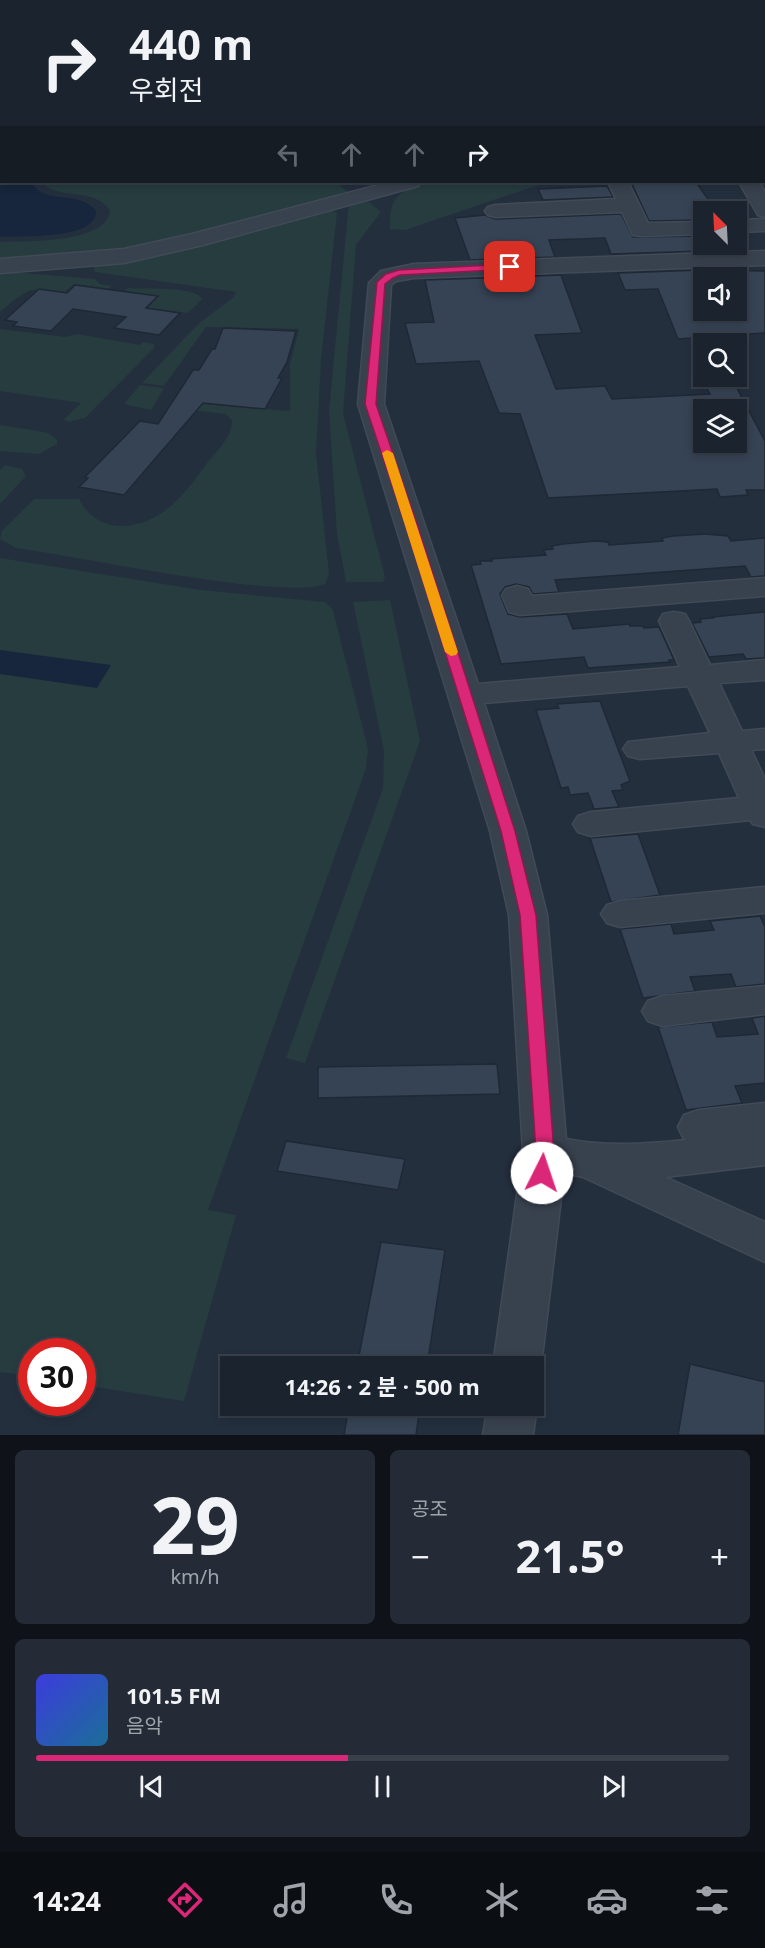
<!DOCTYPE html>
<html lang="ko">
<head>
<meta charset="utf-8">
<style>
	:root { --surface:#1b232e; --page:#242b36; --text:#f1f3f6; --muted:#a0a4aa; --line:#39404a; --accent:#db2777 }
	body { margin:0; font-family:"Noto Sans","Noto Sans KR",sans-serif; background:var(--page); color:var(--text); height:100vh; display:flex; flex-direction:column; font-size:22px; white-space:nowrap }
	* { box-sizing:border-box; margin:0 }
	p { font-size:20px; color:var(--muted) }
	.icon { flex:none; width:33px; height:33px; fill:none; stroke:currentColor; stroke-width:2; stroke-linecap:round; stroke-linejoin:round }
	.map { position:relative; height:1435px; overflow:hidden }
	.drawer { display:flex; flex-direction:column; gap:15px; padding:15px; background:#0f1319; flex:1 }
	.drawer>* { flex:none }
	.top-card { position:absolute; left:0px; top:0px; width:765px; height:183px; box-shadow:0 3px 9px #0003,0 0 0 2px var(--line); background:#1b232e; color:var(--text); overflow:hidden }
	.needle { width:39px; rotate:336deg }
	.fabs { position:absolute; left:693px; top:201px; display:grid; gap:12px }
	.fabs a { display:grid; place-items:center; width:54px; height:54px; border-radius:0px; background:var(--surface); box-shadow:0 3px 9px #0003,0 0 0 2px var(--line); font-size:30px }
	.speed { position:absolute; left:18px; top:1338px; display:flex; gap:12px; font-size:30px; font-weight:700; text-align:center }
	.speed>* { display:grid; place-content:center; width:78px; height:78px; border-radius:50%; background:var(--surface); box-shadow:0 3px 9px #0003,0 0 0 2px var(--line); line-height:1 }
	.speed .limit { border:9px solid #d22; background:#fff; color:#111 }
	.pin { position:absolute; display:grid; place-items:center; width:51px; height:51px; color:#fff; margin:-26px; border-radius:12px; box-shadow:0 3px 9px #0006 }
	.me { position:absolute; width:66px; margin:-33px; rotate:4deg; stroke-linejoin:round; filter:drop-shadow(0 0 4px #0008) }
	.turn { display:flex; align-items:center; gap:21px; height:126px; padding:0 30px; font-size:27px }
	.turn .icon { width:78px; height:78px; stroke-width:2.5 }
	.turn b { display:block; font-size:42px; line-height:51px }
	.lanes { display:flex; align-items:center; height:57px; padding:0 30px; background:#0003; justify-content:center; gap:30px; direction:ltr }
	.lanes .off { opacity:.35 }
	.big { font-size:45px; font-weight:700; line-height:1.1 }
	.drawer .tile { flex:1; display:flex; flex-direction:column; justify-content:center; gap:9px; min-width:0; padding:0 21px; border-radius:9px; background:var(--page) }
	.drawer .dial { align-items:center; gap:0 }
	.dial b { font-size:78px; line-height:1 }
	.song { display:flex; align-items:center; gap:18px }
	.cover { width:72px; height:72px; border-radius:9px; background:linear-gradient(135deg,hsl(240 70% 55%),hsl(200 70% 35%)) }
	.played { height:6px; border-radius:3px; background:linear-gradient(90deg,var(--accent) 45%,var(--line) 45%) }
	.keys { display:flex; justify-content:space-around; direction:ltr }
	.heat { display:flex; justify-content:space-between; align-items:center; font-size:33px; direction:ltr }
	.drawer .tiles { flex:1; display:grid; gap:15px; grid-template-columns:1fr 1fr }
	.tile:last-child { grid-column:span 2 }
	.trip { position:absolute; left:220px; top:1356px; width:324px; height:60px; border-radius:0px; background:var(--surface); box-shadow:0 3px 9px #0003,0 0 0 2px var(--line); font-weight:700; line-height:60px; text-align:center }
	.menu { display:flex; height:96px; justify-content:space-around; align-items:center; background:#0b0e12; color:var(--muted) }
	.menu .icon { width:42px; height:42px }
	.menu .current { color:var(--accent) }
	.menu b { font-size:27px; color:var(--text) }
	.map>svg:first-child { display:block }
</style>
</head>
<body>
<div class="map">
<svg width="765" height="1435" viewBox="0 0 765 1435">
	<rect width="100%" height="100%" fill="#242f3e"/>
	<path fill="#263c3f" d="M42,182H340L338,184L352,195L143,247L0,261V242C24,241 108,244 110,210C93,186 56,201 42,182Z
		M427,182H547L405,230L390,229C388,199 399,190 427,182Z
		M364,198L381,212L356,245L343,413L385,577L383,582H346L337,534L329,411L349,202Z
		M329,208L337,213L321,360L316,453L329,573L326,583C294,603 67,554 16,548L0,539L2,531L34,499H79C100,539 147,530 175,502C187,491 197,477 207,463C218,450 231,438 232,421L226,414L173,408L177,402L290,411V364L299,329L206,327L164,386L142,383L199,323L233,298L236,292L95,272L93,266Z
		M0,271L95,279L100,284L112,286L108,289L74,284L65,292C27,287 29,288 0,312Z
		M128,288C143,290 195,285 202,299L188,313L147,308L159,296L125,291Z
		M0,329L65,337L77,334L140,345L143,342L154,344V348L85,418L68,422L64,419L81,403L0,391Z
		M140,385L164,388L151,410L124,404Z
		M0,425L44,432L50,434L57,440V444L39,454L0,451Z
		M5,465L22,469L26,476L0,504V470Z
		M0,558L201,590L325,602L333,610L368,749L366,768L357,794L208,1210L236,1215L184,1401L83,1385L82,1352H32L31,1376L0,1372Z
		M390,600L420,741L305,1063L286,1058L383,788L384,751L353,602Z"/>
	<path fill="#17263c" d="M0,0L60,1L2,2V182H31C44,206 80,189 96,211C98,240 20,236 0,237Z
		M0,650L111,665L97,688L0,674Z"/>
	<path fill="#364354" stroke="#1f2835" stroke-width="1.5" fill-rule="evenodd" d="M663,182H696L717,212H704V220L649,221L632,184Z
		M607,186L613,197L543,200L538,189Z
		M621,214L633,237L704,236V251L611,254L605,238L549,240L555,257L470,260L455,218L485,215L495,219Z
		M704,270L765,271V333L678,339L658,289L625,290L618,273ZM704,278H736V310H704Z
		M561,275L582,333L535,335L556,389L605,386L612,399L710,394L703,382H706L705,379L731,377L765,441V490H746L748,495L720,497L717,489L548,498L520,414L499,413L479,361L416,364L405,323L434,322L425,280ZM704,410H736V442H704Z
		M75,285L158,296L146,308L180,313L159,335L114,328L126,317L73,309L51,331L13,326L17,322L5,320L39,289L67,293Z
		M223,328L296,331L287,362L278,378H282L265,409L203,403L124,495L79,487L88,478L85,477L140,421L158,424L193,370H199L212,349H215Z
		M705,534L728,536L731,541L765,538V576L751,577L745,566L555,580L559,592L533,594L529,587L516,584L505,587L500,594L508,614L520,617L567,614L573,629L629,624L630,626H643L644,628L659,627L674,660H669L670,662L588,668L584,657L501,664L471,565L481,564L480,561H492L491,559L546,555L543,550L553,549L552,546L563,544L596,541L608,542L609,545L663,541L662,538L673,536Z
		M765,612V658L746,659L743,654L709,657L692,623L701,622L700,619L713,618L712,617Z
		M600,701L630,781L621,785L623,790L612,791L619,807L594,809L588,793L570,795L568,787L561,788L536,710L559,708L557,704Z
		M638,834L660,895L611,902L590,838Z
		M760,916L765,927V984L736,987L731,974L690,977L695,991L643,998L620,929L671,924L674,934L714,930L710,921Z
		M765,1016V1083L735,1086L742,1103L686,1110L658,1027L712,1022L717,1037L758,1034L752,1018Z
		M497,1064L500,1094L318,1098V1067Z
		M286,1141L405,1159L398,1190L277,1171Z
		M381,1242L445,1250L427,1366H357Z
		M690,1364L765,1382V1435H678Z
		M349,1406H420L416,1435H344Z"/>
	<g fill="none" stroke-linecap="round" stroke-linejoin="round">
		<g stroke="#414a57" stroke-width="3">
			<path id="minor" d="M554,0H576L577,2H555Z
				M764,36H765V46H764Z
				M764,101H765V113L764,112Z
				M764,155H765V167H764Z
				M390,182H421L418,186L203,245L124,263L0,273V259L124,249L192,234Z
				M608,182H628L648,223L704,222V234L641,236L633,235L622,212L495,217L488,215L485,211L488,207L495,205L616,199Z
				M739,182H759L765,192V217L758,215Z
				M765,219V231L736,232V220Z
				M765,251V265L414,278L396,281L391,285L384,404L478,684L680,667L659,621L663,614L674,612L685,614L689,621L710,665L765,660V680L719,683L742,731L765,729V749L751,750L765,779V827L753,824L750,820L591,836L578,832L573,824L578,816L591,812L739,798L719,753L640,759L628,756L623,749L628,742L710,733L688,686L484,703L526,831L547,915L566,1139C606,1147 646,1144 687,1140L684,1139L678,1127L684,1115L699,1110L765,1103V1165L665,1177L765,1222V1262L583,1177L564,1173L541,1366L534,1381V1366H493L523,1152L509,915L490,831L358,404L369,283L381,271L414,264Z
				M765,578V596L520,615L509,612L502,595L506,589L517,586L528,589L532,596Z
				M765,887V913L620,927L607,923L601,914L607,905L620,901Z
				M765,986V1014L662,1026L648,1021L642,1011L648,1001L662,996Z
				M534,1400L537,1406L533,1435H483L488,1406H534Z"/>
		</g>
		<use href="#minor" fill="#38414e" fill-rule="evenodd"/>
	</g>
	<path fill="#db2777" stroke="#8e194d" stroke-width="1.5" d="M510,264L514,267L513,269L400,275L393,278L385,284L376,404L418,527L515,831L536,915L554,1152L549,1178L542,1181L536,1178L533,1173L536,1152L520,915L501,831L406,527L365,404L377,282L386,274L399,270Z"/>
	<path fill="#f59e0b" d="M387,450L393,453L458,652L456,655L451,656L445,652L382,453Z"/>
</svg>
<div class="fabs">
<a><svg class="needle" viewBox="-14 -14 28 28"><path d="M0-13l5 13h-10z" fill="#e53935"/><path d="M0 13l5-13h-10z" fill="#a0a4aa"/></svg></a>
<a><svg class="icon" aria-label="sound" viewBox="0 0 24 24"><path d="M4 9h4l5-4v14l-5-4H4zM17 9q2 3 0 6"/></svg></a>
<a><svg class="icon" aria-label="search" viewBox="0 0 24 24"><circle cx="10" cy="10" r="6"/><path d="M15 15l6 6"/></svg></a>
<a><svg class="icon" aria-label="layers" viewBox="0 0 24 24"><path d="M12 4l9 5-9 5-9-5zM3 14l9 5 9-5"/></svg></a>
</div>
<div class="speed"><div class="limit">30</div></div>
<div class="pin" style="left:510px;top:267px;background:#d93025"><svg class="icon" aria-label="arrive" viewBox="0 0 24 24"><path d="M6 21V4h12l-3 4 3 4H6"/></svg></div>
<svg class="me" style="left:542px;top:1173px" viewBox="-20 -20 40 40"><circle r="19" fill="#fff"/><path d="M0-13L10 11 0 6-10 11z" fill="#db2777"/></svg>
<div class="trip">14:26 · 2 분 · 500 m</div>
<div class="top-card">
<div class="turn"><svg class="icon" aria-label="right" viewBox="0 0 24 24"><path d="M7 20v-9h11M14 6l5 5-5 5"/></svg><div><b>440 m</b>우회전</div></div>
<div class="lanes"><svg class="icon off" aria-label="left" viewBox="0 0 24 24"><path d="M17 20v-9H6M10 6l-5 5 5 5"/></svg><svg class="icon off" aria-label="ahead" viewBox="0 0 24 24"><path d="M12 20V5M6 11l6-6 6 6"/></svg><svg class="icon off" aria-label="ahead" viewBox="0 0 24 24"><path d="M12 20V5M6 11l6-6 6 6"/></svg><svg class="icon" aria-label="right" viewBox="0 0 24 24"><path d="M7 20v-9h11M14 6l5 5-5 5"/></svg></div>
</div>
</div>
<section class="drawer">
<div class="tiles">
<div class="tile dial"><b>29</b><p>km/h</p></div>
<div class="tile"><p>공조</p>
<div class="heat"><a>−</a><b class="big">21.5°</b><a>+</a></div>
</div>
<div class="tile">
<div class="song"><i class="cover"></i><div><b>101.5 FM</b><p>음악</p></div></div>
<div class="played"></div>
<div class="keys"><svg class="icon" aria-label="previous" viewBox="0 0 24 24"><path d="M18 5L8 12l10 7zM5 5v14"/></svg><svg class="icon" aria-label="pause" viewBox="0 0 24 24"><path d="M8 5v14M16 5v14"/></svg><svg class="icon" aria-label="next" viewBox="0 0 24 24"><path d="M6 5l10 7-10 7zM19 5v14"/></svg></div>
</div>
</div>
</section>
<nav class="menu">
<b>14:24</b>
<svg class="icon current" aria-label="directions" viewBox="0 0 24 24"><path d="M12 3l9 9-9 9-9-9zM9 14v-3h6M13 9l2 2-2 2"/></svg>
<svg class="icon" aria-label="music" viewBox="0 0 24 24"><path d="M9 18V5l10-2v13"/><circle cx="6" cy="18" r="3"/><circle cx="16" cy="16" r="3"/></svg>
<svg class="icon" aria-label="phone" viewBox="0 0 24 24"><path d="M5 4h4l2 5-3 2q2 4 5 5l2-3 5 2v4C11 20 4 13 5 4z"/></svg>
<svg class="icon" aria-label="climate" viewBox="0 0 24 24"><path d="M12 3v18M4 7l16 10M4 17L20 7"/></svg>
<svg class="icon" aria-label="car" viewBox="0 0 24 24"><path d="M5 17H2v-5l4-1 3-4h7l3 4 3 1v5h-3M9 17h6M6 11h13"/><circle cx="7" cy="17" r="2"/><circle cx="17" cy="17" r="2"/></svg>
<svg class="icon" aria-label="filters" viewBox="0 0 24 24"><path d="M4 7h16M4 17h16"/><circle cx="9" cy="7" r="2"/><circle cx="15" cy="17" r="2"/></svg>
</nav>
</body>
</html>
